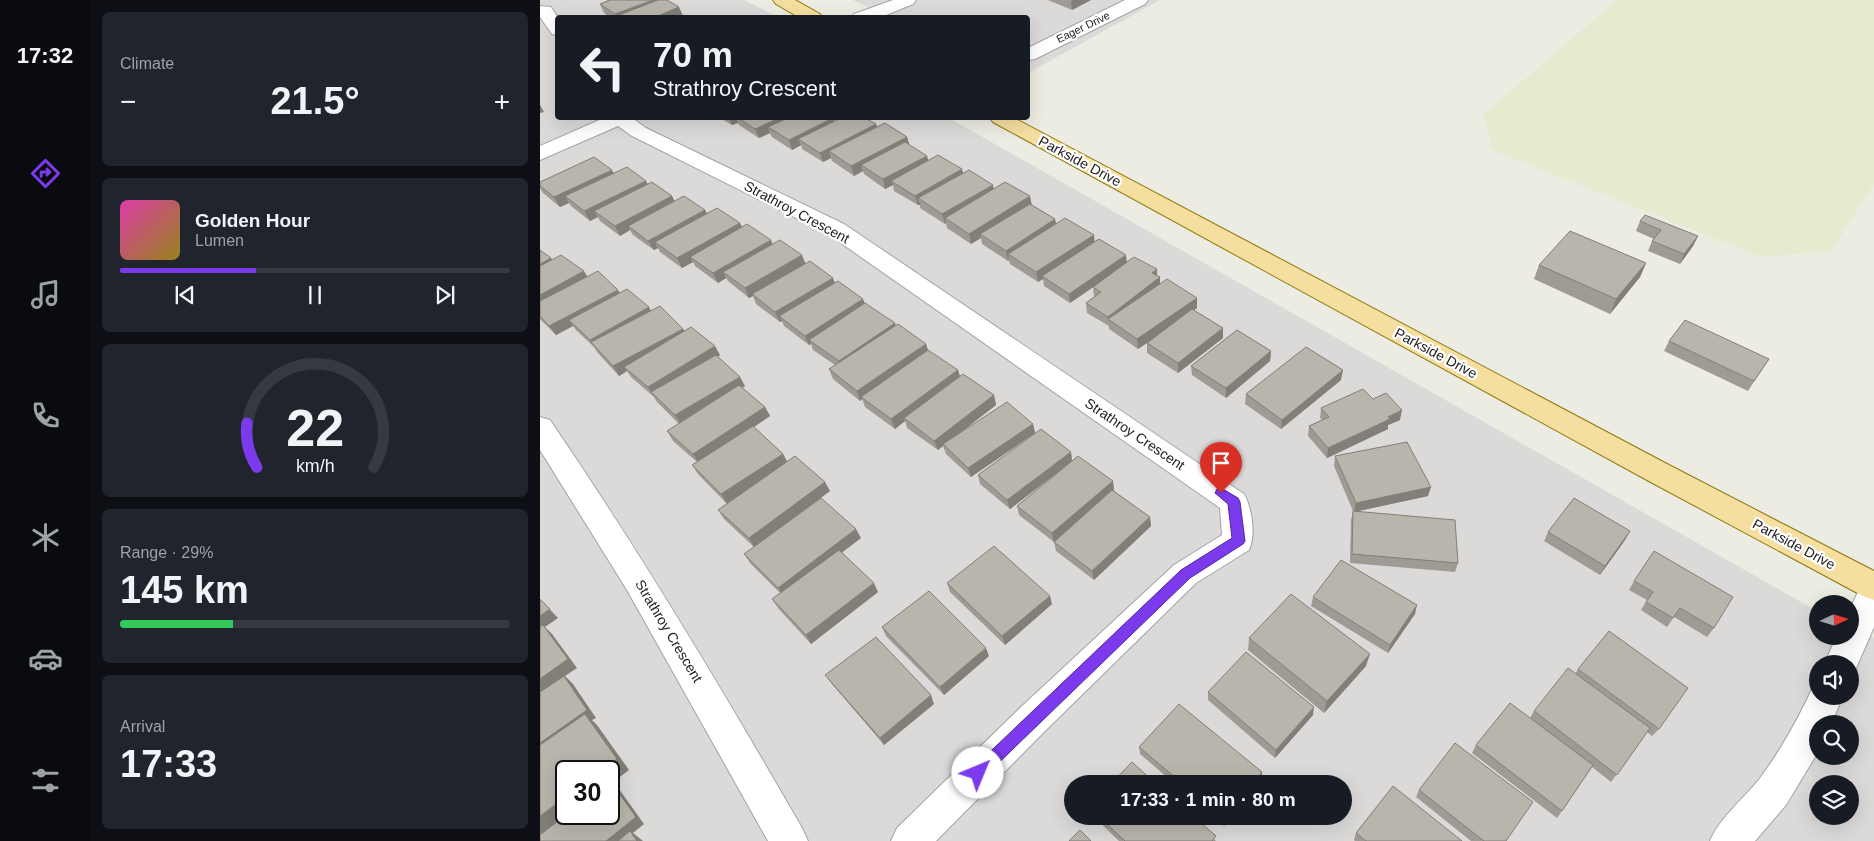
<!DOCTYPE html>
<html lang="en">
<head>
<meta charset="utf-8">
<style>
	:root { --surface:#171b24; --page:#20242c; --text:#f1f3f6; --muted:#9ea1a6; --line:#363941; --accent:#7c3aed }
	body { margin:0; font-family:Arial,sans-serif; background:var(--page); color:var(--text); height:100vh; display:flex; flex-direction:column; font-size:19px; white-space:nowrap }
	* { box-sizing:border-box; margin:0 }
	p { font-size:16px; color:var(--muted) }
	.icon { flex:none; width:28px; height:28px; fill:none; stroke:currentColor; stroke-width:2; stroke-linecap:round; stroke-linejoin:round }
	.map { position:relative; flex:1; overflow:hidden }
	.drawer { display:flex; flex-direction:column; gap:12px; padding:12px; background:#0d0f14; width:450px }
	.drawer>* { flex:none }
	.hud { position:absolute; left:15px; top:15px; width:475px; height:105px; border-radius:5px; box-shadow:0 5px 20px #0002; background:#171b24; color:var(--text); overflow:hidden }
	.needle { width:32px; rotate:86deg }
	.buttons { position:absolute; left:1269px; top:595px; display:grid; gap:10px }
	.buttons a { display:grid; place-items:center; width:50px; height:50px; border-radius:50%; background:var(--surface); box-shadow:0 5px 20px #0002; font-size:25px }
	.speed { position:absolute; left:15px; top:760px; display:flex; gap:10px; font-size:25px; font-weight:700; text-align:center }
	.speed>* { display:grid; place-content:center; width:65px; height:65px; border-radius:50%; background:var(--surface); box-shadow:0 5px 20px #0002; line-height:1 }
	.speed .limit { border:2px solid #111; border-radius:8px; background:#fff; color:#111 }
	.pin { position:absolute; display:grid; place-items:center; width:42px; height:42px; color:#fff; margin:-51px -21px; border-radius:50% 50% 50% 0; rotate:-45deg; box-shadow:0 0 5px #0007 }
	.pin .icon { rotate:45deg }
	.me { position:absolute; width:55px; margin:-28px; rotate:45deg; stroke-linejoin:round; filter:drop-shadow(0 0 4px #0008) }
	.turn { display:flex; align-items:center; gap:18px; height:105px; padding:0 15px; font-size:22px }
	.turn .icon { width:65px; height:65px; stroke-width:2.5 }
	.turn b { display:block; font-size:35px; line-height:42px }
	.big { font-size:38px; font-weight:700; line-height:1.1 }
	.drawer .widget { flex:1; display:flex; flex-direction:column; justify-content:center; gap:8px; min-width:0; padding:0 18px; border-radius:8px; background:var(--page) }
	.drawer .dial { align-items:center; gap:0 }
	.dial svg { height:130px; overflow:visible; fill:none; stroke:var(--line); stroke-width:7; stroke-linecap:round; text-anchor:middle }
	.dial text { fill:var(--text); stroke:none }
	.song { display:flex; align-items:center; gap:15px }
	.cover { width:60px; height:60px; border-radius:8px; background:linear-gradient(135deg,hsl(320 70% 55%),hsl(50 70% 35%)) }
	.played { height:5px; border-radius:2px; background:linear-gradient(90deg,var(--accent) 35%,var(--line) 35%) }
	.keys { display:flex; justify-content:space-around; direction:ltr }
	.heat { display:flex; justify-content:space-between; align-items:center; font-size:28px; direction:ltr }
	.charge { height:8px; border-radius:4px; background:linear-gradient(90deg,#34c759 29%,var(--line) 0) }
	.trip { position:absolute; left:524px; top:775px; width:288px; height:50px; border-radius:25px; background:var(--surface); box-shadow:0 5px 20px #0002; font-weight:700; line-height:50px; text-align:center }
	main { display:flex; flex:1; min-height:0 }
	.dock { display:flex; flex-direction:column; width:90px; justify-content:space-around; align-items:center; background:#090b0e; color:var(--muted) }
	.dock .icon { width:35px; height:35px }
	.dock .on { color:var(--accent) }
	.dock b { font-size:22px; color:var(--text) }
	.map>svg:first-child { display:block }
</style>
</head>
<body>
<main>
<nav class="dock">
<b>17:32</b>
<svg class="icon on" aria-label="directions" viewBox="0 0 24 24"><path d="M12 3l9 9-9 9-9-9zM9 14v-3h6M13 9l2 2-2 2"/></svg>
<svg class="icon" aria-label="music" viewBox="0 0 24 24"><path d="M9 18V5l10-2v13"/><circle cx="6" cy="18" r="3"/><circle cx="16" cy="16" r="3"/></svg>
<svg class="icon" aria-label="phone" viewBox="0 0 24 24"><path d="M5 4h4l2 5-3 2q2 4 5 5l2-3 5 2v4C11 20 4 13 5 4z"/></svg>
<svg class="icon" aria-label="climate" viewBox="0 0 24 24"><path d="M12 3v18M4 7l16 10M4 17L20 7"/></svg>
<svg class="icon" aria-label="car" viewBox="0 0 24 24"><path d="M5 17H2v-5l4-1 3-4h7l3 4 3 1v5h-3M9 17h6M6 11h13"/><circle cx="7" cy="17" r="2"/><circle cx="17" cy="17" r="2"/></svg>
<svg class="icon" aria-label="filters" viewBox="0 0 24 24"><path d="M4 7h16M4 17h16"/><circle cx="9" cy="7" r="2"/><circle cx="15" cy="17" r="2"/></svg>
</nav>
<section class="drawer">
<div class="widget"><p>Climate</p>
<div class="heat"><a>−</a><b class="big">21.5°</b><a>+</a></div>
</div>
<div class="widget">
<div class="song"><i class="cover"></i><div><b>Golden Hour</b><p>Lumen</p></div></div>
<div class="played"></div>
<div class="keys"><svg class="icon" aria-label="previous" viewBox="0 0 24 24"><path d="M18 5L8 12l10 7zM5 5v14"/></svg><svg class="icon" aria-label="pause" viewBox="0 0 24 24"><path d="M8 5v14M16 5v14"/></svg><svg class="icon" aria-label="next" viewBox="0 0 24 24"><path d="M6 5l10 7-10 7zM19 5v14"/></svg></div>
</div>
<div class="widget dial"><svg viewBox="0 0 100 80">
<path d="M14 69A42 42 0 1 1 86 69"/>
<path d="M14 69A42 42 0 0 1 8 42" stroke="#7c3aed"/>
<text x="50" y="56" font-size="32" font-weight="700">22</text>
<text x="50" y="72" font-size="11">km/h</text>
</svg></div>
<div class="widget"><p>Range · 29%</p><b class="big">145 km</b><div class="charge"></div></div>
<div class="widget"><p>Arrival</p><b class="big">17:33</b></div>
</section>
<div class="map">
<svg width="1334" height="841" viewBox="0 0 1334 841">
	<rect width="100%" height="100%" fill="#edece3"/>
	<path fill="#dbdad9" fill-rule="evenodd" d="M0,0H204L238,17L18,18V118H409L1277,611L1278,636H1310V626L1334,638V841H0ZM1278,664H1310V696H1278ZM1278,724H1310V756H1278ZM26,771H69V814H26ZM532,784H802V816H532ZM1278,784H1310V816H1278Z
		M313,0H620L488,73V18L348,17Z"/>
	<path fill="#e4ebcf" d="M1077,0H1334V184L1291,251L1221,257L952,150L944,114Z"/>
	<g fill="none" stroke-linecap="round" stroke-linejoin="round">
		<g stroke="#a3a3a3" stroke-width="2">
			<path id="minor" d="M353,0H376L373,4L339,18H311L314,14Z
				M585,0H608L605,4L495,59L488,60V48Z
				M0,6L11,7L18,18V35L12,34L0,17Z
				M64,118H92L106,128L304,224L704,494C712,508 716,535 709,550L656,583L505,731L396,841H351L357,828L481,707L634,565L682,535L680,508L288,234L92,136L78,126L0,160V146Z
				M0,417L10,420C100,552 182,689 262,828L268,841H228L87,590L0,450Z
				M1334,577V627L1313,675L1310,676V664H1284L1297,636H1310V609L1323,581Z
				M1278,683V696H1303L1291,724H1278V752L1246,805L1215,841H1170C1180,817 1204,799 1220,778C1242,749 1259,717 1274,685Z"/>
		</g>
		<g stroke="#8c7709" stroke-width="2">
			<path id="major" d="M233,0H255L280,14L283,18H260L236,4Z
				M450,118H474L1127,464L1334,571V600L1323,596L1107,480L453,122Z"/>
		</g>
		<use href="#minor" fill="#fff" fill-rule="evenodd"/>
		<use href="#major" fill="#f5dfa0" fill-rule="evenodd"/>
	</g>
	<path fill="#9f9b94" d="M66,0H127L143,16L140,18H71L64,13L60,4L68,1Z
		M508,0H551L532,10Z
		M180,118H292L294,121L336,124L337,128L367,137L369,145L388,160L422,169L423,173L454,189L492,205L515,219L516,224L554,235V242L586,262L617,275L620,283L657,308L653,310L683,328V338L638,373L607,353V343L598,349L569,329V326L547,313L546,303L554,297L553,287L530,303L504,286L503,279L498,282L470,264L469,260L468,261L442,244L441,238L431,244L407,228L406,223L405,224L380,208V205H378L354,191L353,185L345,189L324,174L323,171L314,176L292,161L291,158L283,162L262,149L261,145L252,150L232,137L230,133L219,138L199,125L198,123L192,125Z
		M74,173L108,184L132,196L134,201L165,210L167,214L200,223L202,227L266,263L295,283L325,304L355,323L356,326L386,344L388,350L418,370L420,377L454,395L456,405L419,434L493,424L495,433L431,477L406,454L403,446L398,450L367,428L365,421L355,429L325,407L322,399L320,401L293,379L289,369L295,365L273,350L271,344L269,345L244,326L242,321L240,322L216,304L213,296L209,298L188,281L186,278L178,283L155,266L153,262L142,268L120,252L118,248L114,250L93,235L90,230L80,236L60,221L58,217L50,221L31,206L29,203L20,207L3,193L0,188V182Z
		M1100,221L1158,236L1153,246L1140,264L1108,251L1112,241L1114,239L1096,231Z
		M0,250L11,260L80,293L143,329L145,331L180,355L178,357L205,386L202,388L225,407L230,416L214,427L243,454L247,462L290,491L237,530L321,538L302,552L338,592L271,644L238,608L232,599L240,593L210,563L204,554L214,547L184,519L178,510L187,504L158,474L152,465L157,462L133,441L127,431L139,424L117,402L114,397L91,377L87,371L79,376L57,352L54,347L36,330L33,326L16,335L0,319Z
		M1106,263L1100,277L1070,314L994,279L999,265Z
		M1129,341L1229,359L1208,391L1124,351Z
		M731,351L730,361L686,398L652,375L651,366Z
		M801,380L741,429L705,404L706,394Z
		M833,399L860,420L848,425V429L787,458L768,436L769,426L782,420L780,418L781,408Z
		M531,452L532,461L573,481L574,491L610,517L611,526L554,580L516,551L514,542L479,515L477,506L516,474L470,509L440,484L438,475Z
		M795,456L888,496L818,511L918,563L915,572L810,563L811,520L813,511L794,466Z
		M1090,531L1085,540L1060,575L1004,541L1008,532Z
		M1094,581L1174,628L1167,637L1134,617L1127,627L1101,610L1107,600L1089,590Z
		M407,583L512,604L465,645L410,592Z
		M773,597L875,614L848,653L771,606Z
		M342,627L449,656L404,695L346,636Z
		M709,638L826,666L784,713L708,650Z
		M1038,669L1119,729L1112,736L1107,732L1071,782L1052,767L1017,818L932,753L936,745L990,718L994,711L1035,674Z
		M285,675L394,704L344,745L291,683Z
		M668,692L773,715L735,758L668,700Z
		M599,747L722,772V779L718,784H635L600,754Z
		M879,790L966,841H931L876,797Z
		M553,816H653L676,841H579Z
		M672,816H692L684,826Z
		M816,833L922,841H815L814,840Z"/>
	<path fill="#827e78" d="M113,0H123L76,18L75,14Z
		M533,0H551L532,10L531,1Z
		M139,7L143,16L140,18H113Z
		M0,105L4,112L0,113Z
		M189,118H196L198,123L192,125Z
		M239,118H262L228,127L230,133L219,138L215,129Z
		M293,118L296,128L258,139L261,145L252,150L249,140Z
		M336,124L339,133L289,151L291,158L283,162L280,153Z
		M367,137L370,147L321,165L323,171L314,176L311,166Z
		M387,156L390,166L351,181L353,185L345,189L343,179Z
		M422,169L424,178L378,198L380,205H378L375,196Z
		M72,170L77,180L25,196L29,203L20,207L14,197Z
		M106,181L111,191L54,211L58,217L50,221L44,211Z
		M453,185L455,194L405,218L406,223L405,224L402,214Z
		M132,196L137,206L88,226L90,230L80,236L75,226Z
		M490,196L492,206L440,234L441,238L431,244L429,234Z
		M165,210L170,219L115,242L118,248L114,250L108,241Z
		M515,219L517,229L468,254L469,260L468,261L466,251Z
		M200,223L204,233L150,257L153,262L142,268L137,258Z
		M554,235L555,245L502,276L503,279L498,282L496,272Z
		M1158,236L1153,246L1140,264L1144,254Z
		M231,240L235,250L183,272L186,278L178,283L173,273Z
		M262,255L266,265L212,294L213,296L209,298L205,288Z
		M586,255L587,264L530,303L529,294Z
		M11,258L17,268L0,277V264Z
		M1106,263L1100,277L1070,314L1076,299Z
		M617,269V279L620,277V286L569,319L568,317L612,273Z
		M44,271L50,281L0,309V295Z
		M293,278L297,288L239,316L242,321L240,322L235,312Z
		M78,290L84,300L29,320L33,326L16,335L9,326Z
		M657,298V308L598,349L597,339Z
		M323,299L327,309L269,340L271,344L269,345L265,336Z
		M109,307L114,317L54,346L50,340Z
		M355,323L358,333L303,371L299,361Z
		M683,328V338L638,373V363Z
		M143,329L149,338L84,367L87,371L79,376L73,366Z
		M386,344L389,354L321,397L322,399L320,401L317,391Z
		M175,346L180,355L115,396L111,392L114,397L108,387Z
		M731,351L730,361L686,398V388Z
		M418,370L421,380L364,418L365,421L355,429L351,419Z
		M803,370L801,380L741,429L742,420Z
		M200,377L205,386L141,425L135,415Z
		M454,395L456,405L404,445L403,444V446L398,450L394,441Z
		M225,407L230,416L159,464L153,454Z
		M862,410L860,420L848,425V429L787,458L788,448Z
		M493,424L495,433L431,477L428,468Z
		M531,452L532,461L470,509L467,500Z
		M243,454L248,463L187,504L181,494Z
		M573,481L574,491L514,543L512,533Z
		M285,482L290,491L214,547L209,538Z
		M891,487L888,496L814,512L816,503Z
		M610,517L611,526L554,580L552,571Z
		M316,529L321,538L244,597L238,588Z
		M1090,531L1085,540L1060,575L1065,566Z
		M334,583L338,592L271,644L266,635Z
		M510,596L512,604L465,645L462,636Z
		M0,599L18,618L5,627L12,634L37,668L25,676L33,684L56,718L52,720L57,725L89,770L72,783L79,789L104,824L93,833L103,841H66L69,771H60L0,757Z
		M877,605L875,614L848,653L850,645Z
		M446,648L449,656L404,695L400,687Z
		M830,654L826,666L784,713L787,701Z
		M391,695L394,704L344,745L340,738Z
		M774,707L773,715L735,758L736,750Z
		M722,772V779L718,784H713Z
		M26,797V814H31L0,837V816Z
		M686,816H692L684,826V819Z"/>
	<path fill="#b9b4ac" stroke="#827e78" d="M70,0H113L75,14L60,4Z
		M118,0H127L139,7L113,18L74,17Z
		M198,118H239L215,129Z
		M248,118H293L249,140L228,127Z
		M301,118H325L336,124L280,153L258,139Z
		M345,123L367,137L311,166L289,151Z
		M365,142L387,156L343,179L321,165Z
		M398,155L422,169L375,196L351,181Z
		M54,157L72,170L14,197L0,186V182Z
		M87,167L106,181L44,211L25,196Z
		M429,170L453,185L402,214L378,198Z
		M112,182L132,196L75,226L54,211Z
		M465,182L490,196L429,234L405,218Z
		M144,196L165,210L108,241L88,226Z
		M490,204L515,219L466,251L440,234Z
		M177,208L200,223L137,258L115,242Z
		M1105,215L1158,236L1144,254L1112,241L1121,230L1100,221Z
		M525,218L554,235L496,272L468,254Z
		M207,224L231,240L173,273L150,257Z
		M1030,231L1106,263L1076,299L999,265Z
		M559,239L586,255L529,294L502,276Z
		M240,240L262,255L205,288L183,272Z
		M0,250L11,258L0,264Z
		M21,255L44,271L0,295V266Z
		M594,257L617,269L612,273L620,277L568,317L546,303L561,292L553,287Z
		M270,261L293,278L235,312L212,294Z
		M58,271L78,290L9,326L0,316V301Z
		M627,279L657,298L597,339L568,319Z
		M298,281L323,299L265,336L239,316Z
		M87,289L109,307L50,340L29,320Z
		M325,303L355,323L299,361L269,340Z
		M120,306L143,329L73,366L51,342Z
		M652,309L683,328L638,363L607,343Z
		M1145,320L1229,359L1214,381L1129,341Z
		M358,324L386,344L317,391L289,369Z
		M151,327L175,346L108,387L84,367Z
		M697,330L731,351L686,388L651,366Z
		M766,347L803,370L742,420L706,394Z
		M388,350L418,370L351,419L321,397Z
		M176,355L200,377L135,415L111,392Z
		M423,374L454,395L394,441L364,418Z
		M199,385L225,407L153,454L127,431Z
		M823,389L833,399L846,393L862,410L848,417L850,419L788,448L769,426L789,417L781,408Z
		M467,402L493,424L428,468L403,444Z
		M213,426L243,454L181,494L152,465Z
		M501,429L531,452L467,500L438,475Z
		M867,442L891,487L816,503L795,456Z
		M255,456L285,482L209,538L178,510Z
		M538,456L573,481L512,533L477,506Z
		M572,490L610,517L552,571L514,542Z
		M281,498L316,529L238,588L204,554Z
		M1034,498L1090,531L1065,566L1008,532Z
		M813,511L915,520L918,563L812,554Z
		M454,546L510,596L462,636L407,583Z
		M299,550L334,583L266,635L232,599Z
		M1114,551L1193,597L1174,628L1140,608L1133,618L1106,602L1113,592L1094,581Z
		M801,560L877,605L850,645L773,597Z
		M389,591L446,648L400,687L342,627Z
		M751,594L830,654L787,701L709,638Z
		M0,599L10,609L0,616Z
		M3,625L28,659L0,679V627Z
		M1069,631L1148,688L1119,729L1038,669Z
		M336,637L391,695L340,738L285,675Z
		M706,652L774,707L736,750L668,692Z
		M1028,668L1110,728L1077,775L994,711Z
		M24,676L47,710L0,743V692Z
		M970,703L1053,765L1022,811L936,745Z
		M639,704L722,772L713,784H643L599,747Z
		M45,714L77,759L60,771H26V797L0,816V745Z
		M915,743L993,802L966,841H944L879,790Z
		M592,762L616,784H571Z
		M70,781L96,817L66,841H0V835L27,814H69V782Z
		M853,786L922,841H826L816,833Z
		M558,816H653L676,836L672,841H585Z
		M681,816H686L684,819Z
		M540,830L551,841H529Z
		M90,831L97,841H78Z"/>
	<path fill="#7c3aed" stroke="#51269a" d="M681,488L698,498L700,502L705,541L703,544L650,578L443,778L438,780L433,778L430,773L433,768L641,570L692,538L688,504L675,493L677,489Z"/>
	<g text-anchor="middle" stroke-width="4.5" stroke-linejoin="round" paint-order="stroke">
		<g font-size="11" fill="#1c1c1c" stroke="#fff">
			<text transform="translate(543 27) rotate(-26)" y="4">Eager Drive</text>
		</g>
		<g font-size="14" fill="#1c1c1c" stroke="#fff">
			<text transform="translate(540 161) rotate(28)" y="5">Parkside Drive</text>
			<text transform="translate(257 212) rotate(28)" y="5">Strathroy Crescent</text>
			<text transform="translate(896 353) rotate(28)" y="5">Parkside Drive</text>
			<text transform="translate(595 434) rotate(34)" y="5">Strathroy Crescent</text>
			<text transform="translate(1254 544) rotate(28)" y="5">Parkside Drive</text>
			<text transform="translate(129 631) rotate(59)" y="5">Strathroy Crescent</text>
		</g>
	</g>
</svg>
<div class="buttons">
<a><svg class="needle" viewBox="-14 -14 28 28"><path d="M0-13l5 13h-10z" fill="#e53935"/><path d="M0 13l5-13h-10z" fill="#9ea1a6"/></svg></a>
<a><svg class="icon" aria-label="sound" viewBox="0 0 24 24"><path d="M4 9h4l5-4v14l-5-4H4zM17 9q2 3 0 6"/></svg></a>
<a><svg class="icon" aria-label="search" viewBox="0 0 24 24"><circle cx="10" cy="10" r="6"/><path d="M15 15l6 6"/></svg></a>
<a><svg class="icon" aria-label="layers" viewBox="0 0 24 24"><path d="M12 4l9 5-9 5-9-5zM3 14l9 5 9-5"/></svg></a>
</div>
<div class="speed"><div class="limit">30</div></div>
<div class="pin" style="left:681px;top:493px;background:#d93025"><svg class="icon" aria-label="arrive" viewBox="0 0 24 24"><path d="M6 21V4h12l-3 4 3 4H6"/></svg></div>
<svg class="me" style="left:438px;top:773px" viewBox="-20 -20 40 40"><circle r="19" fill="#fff"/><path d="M0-13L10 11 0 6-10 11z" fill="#7c3aed"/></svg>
<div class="trip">17:33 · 1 min · 80 m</div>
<div class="hud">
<div class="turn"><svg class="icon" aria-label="left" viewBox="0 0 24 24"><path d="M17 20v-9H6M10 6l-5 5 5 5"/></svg><div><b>70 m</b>Strathroy Crescent</div></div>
</div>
</div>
</main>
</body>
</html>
